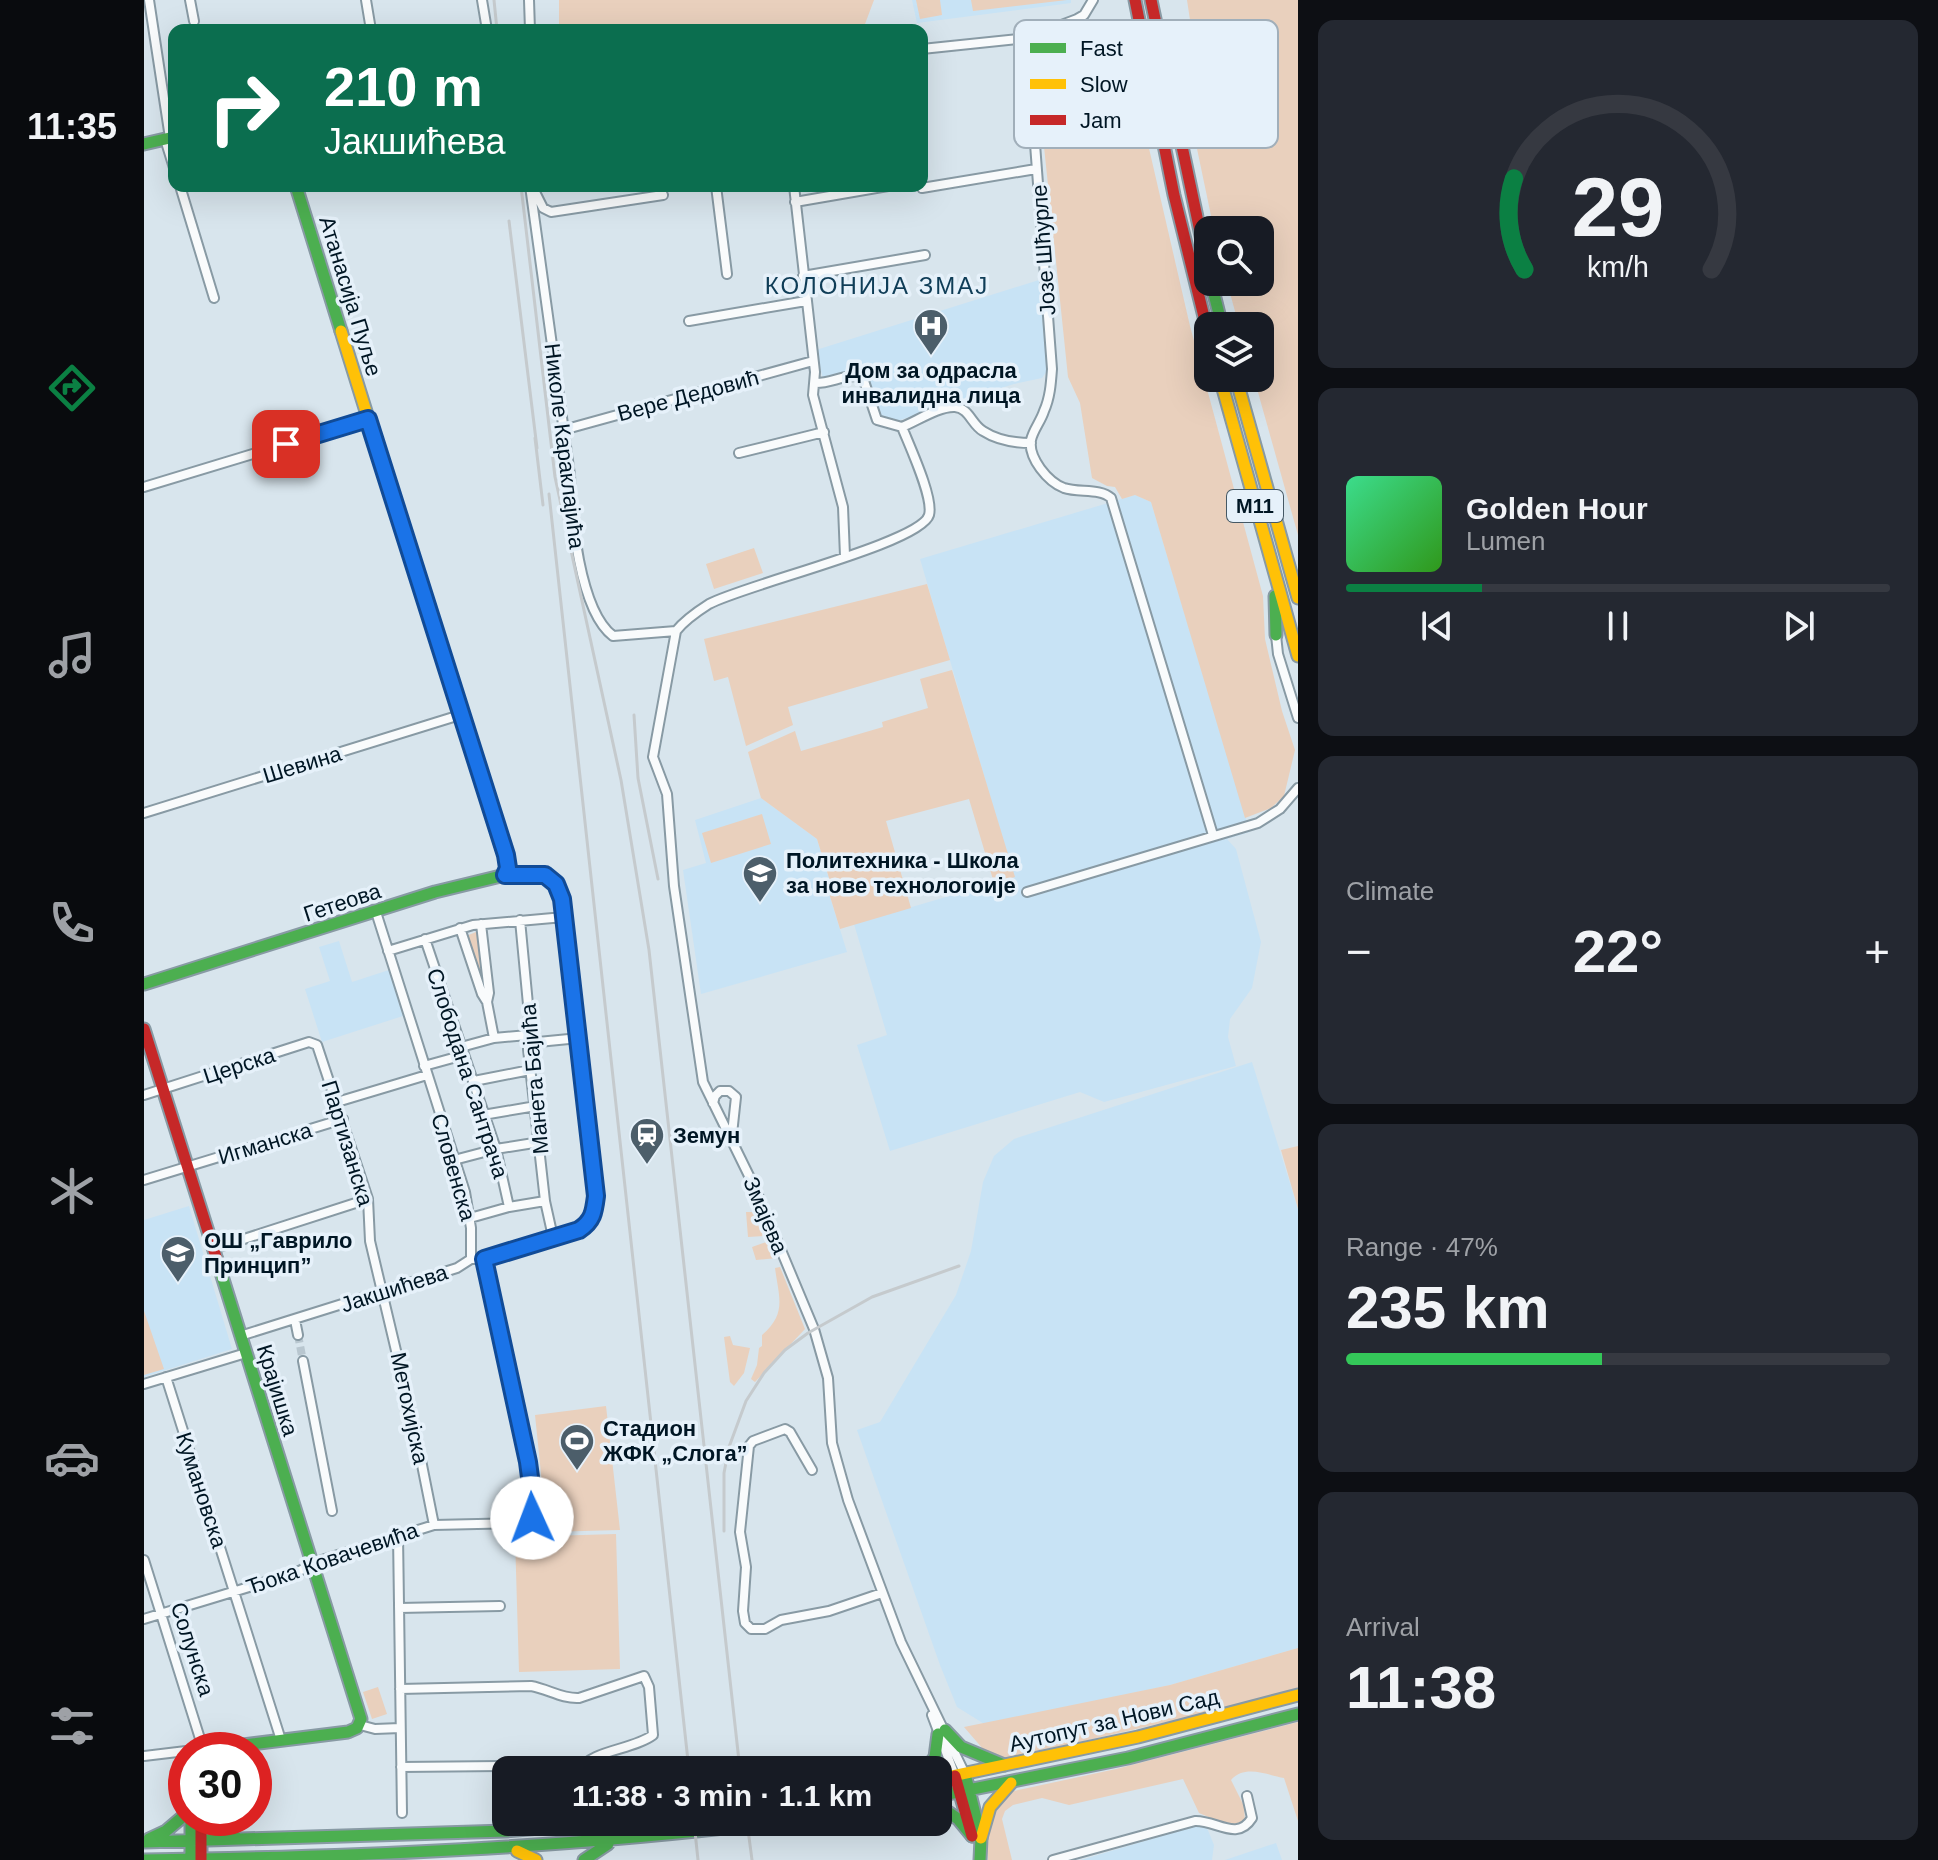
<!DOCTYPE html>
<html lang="en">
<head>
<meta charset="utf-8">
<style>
	:root { --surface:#171b24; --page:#242831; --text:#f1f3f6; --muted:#9ea1a6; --line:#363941; --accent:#0b8043 }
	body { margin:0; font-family:Arial,sans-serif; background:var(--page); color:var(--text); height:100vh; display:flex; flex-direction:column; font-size:30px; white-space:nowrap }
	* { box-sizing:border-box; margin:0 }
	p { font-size:26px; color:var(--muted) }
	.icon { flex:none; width:44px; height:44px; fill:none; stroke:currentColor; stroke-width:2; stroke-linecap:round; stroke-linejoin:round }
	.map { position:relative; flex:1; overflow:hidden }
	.side { display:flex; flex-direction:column; gap:20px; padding:20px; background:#0d0f14; width:640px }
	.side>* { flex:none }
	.banner { position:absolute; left:24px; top:24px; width:760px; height:168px; border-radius:16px; box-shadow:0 8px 32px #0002; background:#0b6e4f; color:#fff; overflow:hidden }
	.controls { position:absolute; left:1050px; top:216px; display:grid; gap:16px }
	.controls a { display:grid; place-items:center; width:80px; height:80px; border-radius:16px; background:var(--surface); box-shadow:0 8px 32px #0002; font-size:40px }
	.speed { position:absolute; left:24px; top:1732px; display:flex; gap:16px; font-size:40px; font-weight:700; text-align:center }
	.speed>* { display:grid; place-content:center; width:104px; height:104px; border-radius:50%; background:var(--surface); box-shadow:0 8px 32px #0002; line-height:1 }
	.speed .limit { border:12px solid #d22; background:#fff; color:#111 }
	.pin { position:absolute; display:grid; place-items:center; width:68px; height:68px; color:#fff; margin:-34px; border-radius:16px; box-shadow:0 4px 12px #0006 }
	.me { position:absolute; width:88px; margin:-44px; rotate:358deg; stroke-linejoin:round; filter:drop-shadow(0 0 6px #0008) }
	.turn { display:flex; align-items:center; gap:28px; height:168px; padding:0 24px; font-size:36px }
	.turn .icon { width:104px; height:104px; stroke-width:2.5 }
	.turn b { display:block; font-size:56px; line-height:68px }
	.big { font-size:60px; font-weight:700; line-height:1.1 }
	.side .card { flex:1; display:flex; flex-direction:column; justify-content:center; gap:12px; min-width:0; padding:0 28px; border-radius:16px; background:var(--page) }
	.side .dial { align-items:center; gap:0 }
	.dial svg { height:208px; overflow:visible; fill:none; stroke:var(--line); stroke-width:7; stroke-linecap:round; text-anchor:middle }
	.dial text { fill:var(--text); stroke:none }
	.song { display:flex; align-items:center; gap:24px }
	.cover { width:96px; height:96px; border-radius:12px; background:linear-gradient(135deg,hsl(150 70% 55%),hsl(110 70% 35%)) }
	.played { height:8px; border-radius:4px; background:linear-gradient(90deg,var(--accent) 25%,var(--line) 25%) }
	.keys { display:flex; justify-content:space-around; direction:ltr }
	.heat { display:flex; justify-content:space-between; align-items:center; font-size:44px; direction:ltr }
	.charge { height:12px; border-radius:6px; background:linear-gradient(90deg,#34c759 47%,var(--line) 0) }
	.trip { position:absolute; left:348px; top:1756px; width:460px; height:80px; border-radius:16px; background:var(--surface); box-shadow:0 8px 32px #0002; font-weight:700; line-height:80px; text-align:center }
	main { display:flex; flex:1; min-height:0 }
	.tabs { display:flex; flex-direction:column; width:144px; justify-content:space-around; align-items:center; background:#090b0e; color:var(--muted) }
	.tabs .icon { width:56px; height:56px }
	.tabs .on { color:var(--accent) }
	.tabs b { font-size:36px; color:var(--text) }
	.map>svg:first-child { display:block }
</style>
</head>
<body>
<main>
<nav class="tabs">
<b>11:35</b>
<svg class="icon on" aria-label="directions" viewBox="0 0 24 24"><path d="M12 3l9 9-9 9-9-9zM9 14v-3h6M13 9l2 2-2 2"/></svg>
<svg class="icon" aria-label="music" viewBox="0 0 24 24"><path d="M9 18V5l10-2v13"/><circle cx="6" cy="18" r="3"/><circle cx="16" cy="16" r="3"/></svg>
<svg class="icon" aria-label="phone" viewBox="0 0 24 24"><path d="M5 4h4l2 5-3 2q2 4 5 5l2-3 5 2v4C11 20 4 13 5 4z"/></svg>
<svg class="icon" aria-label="climate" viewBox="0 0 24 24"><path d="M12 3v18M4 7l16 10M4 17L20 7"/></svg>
<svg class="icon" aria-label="car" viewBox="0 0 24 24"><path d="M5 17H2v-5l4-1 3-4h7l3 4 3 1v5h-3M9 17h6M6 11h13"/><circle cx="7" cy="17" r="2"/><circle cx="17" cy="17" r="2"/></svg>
<svg class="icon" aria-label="filters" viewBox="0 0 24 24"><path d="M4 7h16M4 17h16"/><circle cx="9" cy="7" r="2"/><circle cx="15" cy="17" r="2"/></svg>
</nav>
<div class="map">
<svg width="1154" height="1860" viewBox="0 0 1154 1860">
	<rect width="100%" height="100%" fill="#d8e5ed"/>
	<path fill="#c8e3f5" d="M768,0H927V3L773,23Z
		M895,280L903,371L898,378L870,384L756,420H736L723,378L715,369L684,380L679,379L672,350Z
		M991,495L1007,502L1106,832L1083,839L1092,849L1117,942L1108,988L1086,1019L1084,1037L1092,1066L960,1102L936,1092L746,1151L713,1045L743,1035L710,924L870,877L776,559Z
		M617,798L673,839L685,879L681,881L703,952L557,994L539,870L562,863L551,820Z
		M195,941L208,982L245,970L259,1016L178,1042L161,989L186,981L175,947Z
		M1108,1062L1154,1209V1648L1026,1685L842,1725L813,1707L796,1665L713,1430L736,1422L812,1295L827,1251L839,1182L850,1156L870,1139Z
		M45,1206L88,1349L0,1377V1220Z
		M1061,1823L1070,1845L1068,1860H937Z
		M1132,1843L1138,1860H1081Z"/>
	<path fill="#e9d0bd" d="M415,0H730L721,24L675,30H415Z
		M772,0H796L798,15L776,19Z
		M827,0H923L829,11Z
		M1043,0H1154V535L1110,378H1116V326H1095L1083,282H1116V230H1070L1029,34L1046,20Z
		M933,30L950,46L965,45L983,53L1046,326L1119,596L1121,639L1138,711L1151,750L1140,796L1127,808L1101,818L1007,502L991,495L978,499L971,487L963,486L948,478L936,403L924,377L889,41Z
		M610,548L619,573L570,589L562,564Z
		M783,584L806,660L644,707L649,725L602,746L584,677L570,681L560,639Z
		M808,670L871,877L850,883L825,799L742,821L767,908L696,929L681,880L685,878L673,839L617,798L604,752L651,731L657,751L739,727L738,722L784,708L776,679Z
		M618,814L627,844L567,863L558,833Z
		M332,932L336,933L342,989L340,991L322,936Z
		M1154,1146V1209L1137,1150Z
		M602,1212H609L620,1236L604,1237Z
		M628,1240L633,1258L612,1260L608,1247Z
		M636,1267L661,1329L611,1382L607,1379L613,1365L615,1348L618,1346V1335C643,1313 635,1298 631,1268Z
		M0,1311L20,1369L0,1375Z
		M586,1336L589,1345L606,1348L600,1373L590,1386L586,1382L580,1337Z
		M462,1406L476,1530L403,1532L391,1415Z
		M472,1534L476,1669L375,1672L371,1537Z
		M1154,1648V1688L1084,1708L870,1757H854L839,1749L820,1727L1026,1685Z
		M234,1687L243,1714L228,1719L219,1692Z
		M1154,1722V1821L1140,1778C1123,1775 1101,1764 1087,1780L1100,1806L1101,1821L1086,1826L1055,1813L1039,1779L925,1805L898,1798L869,1805L861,1811L858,1819L868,1860H844L841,1828L853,1804L870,1791L972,1769Z"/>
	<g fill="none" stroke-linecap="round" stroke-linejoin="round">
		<path stroke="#b8c6cf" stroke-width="8" stroke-dasharray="8 4" stroke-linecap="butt" d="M154,1335L159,1361"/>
		<g stroke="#889aa4" stroke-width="12">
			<path id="street" d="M5,0L26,138
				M46,0L50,21
				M222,0L227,30
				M338,0L343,30
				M385,0L386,30
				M883,38L908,369C907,383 906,398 900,411C897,421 889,430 887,440C884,458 904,482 920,488C935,493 956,488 967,498L1069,835
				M778,68V49L883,38L933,19L940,15L949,0
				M21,139L30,168
				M36,186L70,298
				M386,186L426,475C427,515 435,610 469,636L532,631
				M572,186L583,274
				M650,186L671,372L669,395L699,507L701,556
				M778,188L892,169
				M390,190L399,208L407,212L519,195
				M651,202L744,186
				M659,276L781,255
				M545,321L662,301
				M758,427C773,421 795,406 811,407C825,408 828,425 839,431C853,440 870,443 887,443
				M419,430L669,361
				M595,453L680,432
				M0,487L224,419
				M532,631L509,757L523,794L530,886L559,1082L611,1188L670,1329L684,1378L688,1443L704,1500L757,1642L821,1774
				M532,631C540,621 554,611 565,604C599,585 777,543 785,515C790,498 765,445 758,427L733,420L719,378C704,372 687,384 671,383
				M1132,635L1134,654L1154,718
				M0,813L316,715
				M883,892L1114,823L1136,809L1154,788
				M232,912L321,1192L327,1228V1259
				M376,920L385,1015L384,1049L401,1201L409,1237
				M337,924L345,993L343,1002L350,1038
				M316,928L338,994L343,1002
				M281,939L352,1149L365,1207
				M244,951L329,925L420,917
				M384,1043L435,1038
				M317,1047L350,1038L384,1035
				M280,1066L320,1055
				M330,1081L386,1070
				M0,1095L165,1042L173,1045L224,1199L226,1241L272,1435L290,1525
				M193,1102L283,1075
				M569,1103L571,1096L576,1091H585L592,1097L588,1134
				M339,1115L392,1106
				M310,1160L352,1149L396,1142
				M0,1180L199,1119
				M326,1218L365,1207L401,1201
				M69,1249L224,1199
				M151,1320L154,1335
				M96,1336L313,1268L327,1259H340L430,1231L446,1222L452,1196L417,893C404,867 386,873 361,875
				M159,1361L188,1511
				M22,1377L137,1740
				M0,1384L102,1353
				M668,1470L646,1432L641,1429L609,1441L605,1446L596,1532L602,1567L599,1611L601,1623L607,1629H621L637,1620L685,1611L738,1593
				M254,1535L258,1813
				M0,1560L58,1745L59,1749L49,1750
				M255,1608L356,1606
				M0,1619L151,1573L178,1560L290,1525L381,1523L388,1518L389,1500L384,1462L340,1259
				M256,1689L387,1686C404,1689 418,1699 435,1698L500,1676L505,1687L509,1735C489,1750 447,1750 436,1770
				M788,1715L811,1776
				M216,1725L231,1729L256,1728
				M0,1756L42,1751
				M257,1767L357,1766
				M909,1860L1051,1821C1072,1820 1093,1842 1108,1818L1103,1796"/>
		</g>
		<g stroke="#889aa4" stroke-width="15">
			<path id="fast" d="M0,144L30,137
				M152,186L197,331
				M1067,282L1078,326
				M1131,596L1132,635
				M0,984L291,892L361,875L364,868L326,746
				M801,1730L817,1747L860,1765
				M59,1750L204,1732L213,1728L217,1719L73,1260
				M781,1770L791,1757L794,1734
				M821,1774L837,1838L836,1860
				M794,1796L984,1758L1154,1714
				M794,1805L814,1819L828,1836
				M47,1818V1859
				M65,1818L81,1832L93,1838
				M5,1839L22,1831L42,1814
				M0,1842L362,1831L467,1822
				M0,1860C212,1857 422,1848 632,1822
				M440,1860L464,1844"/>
		</g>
		<g stroke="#889aa4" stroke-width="15">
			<path id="slow" d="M197,331L326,746
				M1076,378L1154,656
				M1092,378L1154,598
				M794,1779L994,1737L1154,1695
				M837,1838L846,1807L867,1783
				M373,1851L392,1860"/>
		</g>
		<g stroke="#889aa4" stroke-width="15">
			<path id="jam" d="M991,0L1030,195L1064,333
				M1007,0L1064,269
				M0,1029L73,1260
				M811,1776L828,1836
				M57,1818V1859"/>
		</g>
		<use href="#street" stroke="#f9fbfc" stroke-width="8"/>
		<use href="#fast" stroke="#4caf50" stroke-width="11"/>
		<use href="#slow" stroke="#ffc107" stroke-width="11"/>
		<use href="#jam" stroke="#c62828" stroke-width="11"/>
		<path stroke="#c5cacd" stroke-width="3" d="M350,0L353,30
			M377,186L411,477L477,780L505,950L596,1770
			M365,221L393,448
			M391,438L399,505
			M405,494L545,1770
			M490,715L494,778L514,879
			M580,1531V1473L585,1447L602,1401L620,1373L641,1350L664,1333L728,1297L815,1266
			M550,1822L554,1860
			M603,1822L608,1860"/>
	</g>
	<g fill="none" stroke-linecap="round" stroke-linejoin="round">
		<g stroke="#114b97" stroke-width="20">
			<path id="route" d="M142,444L224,419L362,855L364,868L361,875H401L412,884L418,899L452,1196C450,1212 449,1221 435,1230L340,1259L384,1462L389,1500L388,1518"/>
		</g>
		<use href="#route" stroke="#1a73e8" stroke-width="14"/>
	</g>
	<defs>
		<g id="hospital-pin" transform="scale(1.8)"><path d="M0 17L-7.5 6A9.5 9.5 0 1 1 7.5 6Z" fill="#4c5e6a" stroke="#e6f1fa"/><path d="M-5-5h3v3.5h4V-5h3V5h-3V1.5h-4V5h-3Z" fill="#fff"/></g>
		<g id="school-pin" transform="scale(1.8)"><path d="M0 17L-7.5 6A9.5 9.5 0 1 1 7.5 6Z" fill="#4c5e6a" stroke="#e6f1fa"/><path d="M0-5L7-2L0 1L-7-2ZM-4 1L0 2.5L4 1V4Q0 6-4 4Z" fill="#fff"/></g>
		<g id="station-pin" transform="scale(1.8)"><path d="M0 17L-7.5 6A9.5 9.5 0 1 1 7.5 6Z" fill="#4c5e6a" stroke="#e6f1fa"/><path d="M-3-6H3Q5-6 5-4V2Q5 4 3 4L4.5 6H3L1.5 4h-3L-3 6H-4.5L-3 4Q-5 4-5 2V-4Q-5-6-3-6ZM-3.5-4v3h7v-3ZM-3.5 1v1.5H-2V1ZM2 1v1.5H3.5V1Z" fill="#fff"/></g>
		<g id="stadium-pin" transform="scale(1.8)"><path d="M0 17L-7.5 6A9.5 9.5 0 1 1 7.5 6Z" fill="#4c5e6a" stroke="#e6f1fa"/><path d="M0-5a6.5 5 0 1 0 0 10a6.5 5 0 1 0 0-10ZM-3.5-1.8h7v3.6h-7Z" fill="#fff"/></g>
	</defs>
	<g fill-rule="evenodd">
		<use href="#hospital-pin" x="787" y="326"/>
		<use href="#school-pin" x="616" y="873"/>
		<use href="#station-pin" x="503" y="1135"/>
		<use href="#school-pin" x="34" y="1253"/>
		<use href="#stadium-pin" x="433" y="1441"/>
	</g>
	<g text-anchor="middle" stroke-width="7" stroke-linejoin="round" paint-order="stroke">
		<rect fill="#e6f1fa" stroke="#455864" stroke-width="2" x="1083" y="490" width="56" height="32" rx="6"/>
		<g font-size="20" font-weight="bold" fill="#001624">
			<text x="1111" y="513">M11</text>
		</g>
		<g font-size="22" fill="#001624" stroke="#e6f1fa">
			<text transform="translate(899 250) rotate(-94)" y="8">Јозе Шћурле</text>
			<text transform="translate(207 296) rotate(73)" y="8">Атанасија Пуље</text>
			<text transform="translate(544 395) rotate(-15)" y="8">Вере Дедовић</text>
			<text transform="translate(421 446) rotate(83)" y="8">Николе Караклајића</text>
			<text transform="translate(158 764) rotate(-17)" y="8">Шевина</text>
			<text transform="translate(198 902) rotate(-18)" y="8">Гетеова</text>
			<text transform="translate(95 1065) rotate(-18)" y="8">Церска</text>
			<text transform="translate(324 1073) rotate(72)" y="8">Слободана Сантрача</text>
			<text transform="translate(390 1079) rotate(-95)" y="8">Манета Бајића</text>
			<text transform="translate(121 1143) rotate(-17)" y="8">Игманска</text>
			<text transform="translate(204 1143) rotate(73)" y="8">Партизанска</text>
			<text transform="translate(310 1167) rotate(74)" y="8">Словенска</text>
			<text transform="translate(622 1215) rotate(67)" y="8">Змајева</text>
			<text transform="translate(250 1288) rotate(-18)" y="8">Јакшићева</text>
			<text transform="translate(134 1390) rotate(73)" y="8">Крајишка</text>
			<text transform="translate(266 1408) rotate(78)" y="8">Метохијска</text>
			<text transform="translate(58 1490) rotate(72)" y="8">Кумановска</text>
			<text transform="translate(188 1558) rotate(-19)" y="8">Ђока Ковачевића</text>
			<text transform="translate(49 1649) rotate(72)" y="8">Солунска</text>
			<text transform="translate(970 1720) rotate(-13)" y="8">Аутопут за Нови Сад</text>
		</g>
		<g font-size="22" font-weight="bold" fill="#001624" stroke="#e6f1fa" text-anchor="start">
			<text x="787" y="378" text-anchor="middle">Дом за одрасла<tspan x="787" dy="25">инвалидна лица</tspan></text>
			<text x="642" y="868">Политехника - Школа<tspan x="642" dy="25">за нове технологоије</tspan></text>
			<text x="529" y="1143">Земун</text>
			<text x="60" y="1248">ОШ „Гаврило<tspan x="60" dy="25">Принцип”</tspan></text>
			<text x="459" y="1436">Стадион<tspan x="459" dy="25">ЖФК „Слога”</tspan></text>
		</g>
		<g font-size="24" letter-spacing="2" fill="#0f3d57" stroke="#e6f1fa">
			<text x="733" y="294">КОЛОНИЈА ЗМАЈ</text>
		</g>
	</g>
	<rect x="870" y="20" width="264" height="128" rx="12" fill="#e6f1fa" stroke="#a1afba" stroke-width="2"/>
	<rect x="886" y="43" width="36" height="10" fill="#4caf50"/>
	<rect x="886" y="79" width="36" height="10" fill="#ffc107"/>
	<rect x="886" y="115" width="36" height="10" fill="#c62828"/>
	<g font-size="22" fill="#001624">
		<text x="936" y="56">Fast</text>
		<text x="936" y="92">Slow</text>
		<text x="936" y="128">Jam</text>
	</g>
</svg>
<div class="controls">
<a><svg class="icon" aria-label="search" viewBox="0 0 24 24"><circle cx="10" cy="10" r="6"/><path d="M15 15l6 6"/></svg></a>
<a><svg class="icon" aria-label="layers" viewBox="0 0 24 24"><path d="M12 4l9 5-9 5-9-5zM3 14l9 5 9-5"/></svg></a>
</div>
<div class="speed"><div class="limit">30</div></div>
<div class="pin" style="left:142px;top:444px;background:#d93025"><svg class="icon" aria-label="arrive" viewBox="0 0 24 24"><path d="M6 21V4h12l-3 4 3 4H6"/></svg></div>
<svg class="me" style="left:388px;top:1518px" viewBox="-20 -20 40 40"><circle r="19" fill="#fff"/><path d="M0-13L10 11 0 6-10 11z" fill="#1a73e8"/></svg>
<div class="trip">11:38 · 3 min · 1.1 km</div>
<div class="banner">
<div class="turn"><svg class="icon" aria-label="right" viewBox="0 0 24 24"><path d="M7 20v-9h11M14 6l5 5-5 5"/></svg><div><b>210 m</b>Јакшићева</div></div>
</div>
</div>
<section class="side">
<div class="card dial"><svg viewBox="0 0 100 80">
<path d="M14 69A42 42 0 1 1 86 69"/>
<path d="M14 69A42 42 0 0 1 10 34" stroke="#0b8043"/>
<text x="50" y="56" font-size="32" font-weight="700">29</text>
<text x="50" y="72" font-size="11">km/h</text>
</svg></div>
<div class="card">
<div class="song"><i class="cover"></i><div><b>Golden Hour</b><p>Lumen</p></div></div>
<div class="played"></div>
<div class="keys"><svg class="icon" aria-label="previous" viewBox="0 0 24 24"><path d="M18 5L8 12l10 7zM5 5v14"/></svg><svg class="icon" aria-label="pause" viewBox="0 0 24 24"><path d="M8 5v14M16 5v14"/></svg><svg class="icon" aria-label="next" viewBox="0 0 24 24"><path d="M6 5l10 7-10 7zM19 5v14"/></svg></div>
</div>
<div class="card"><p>Climate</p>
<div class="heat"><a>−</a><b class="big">22°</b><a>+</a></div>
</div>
<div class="card"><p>Range · 47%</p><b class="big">235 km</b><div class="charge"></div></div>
<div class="card"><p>Arrival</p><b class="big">11:38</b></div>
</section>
</main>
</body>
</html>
